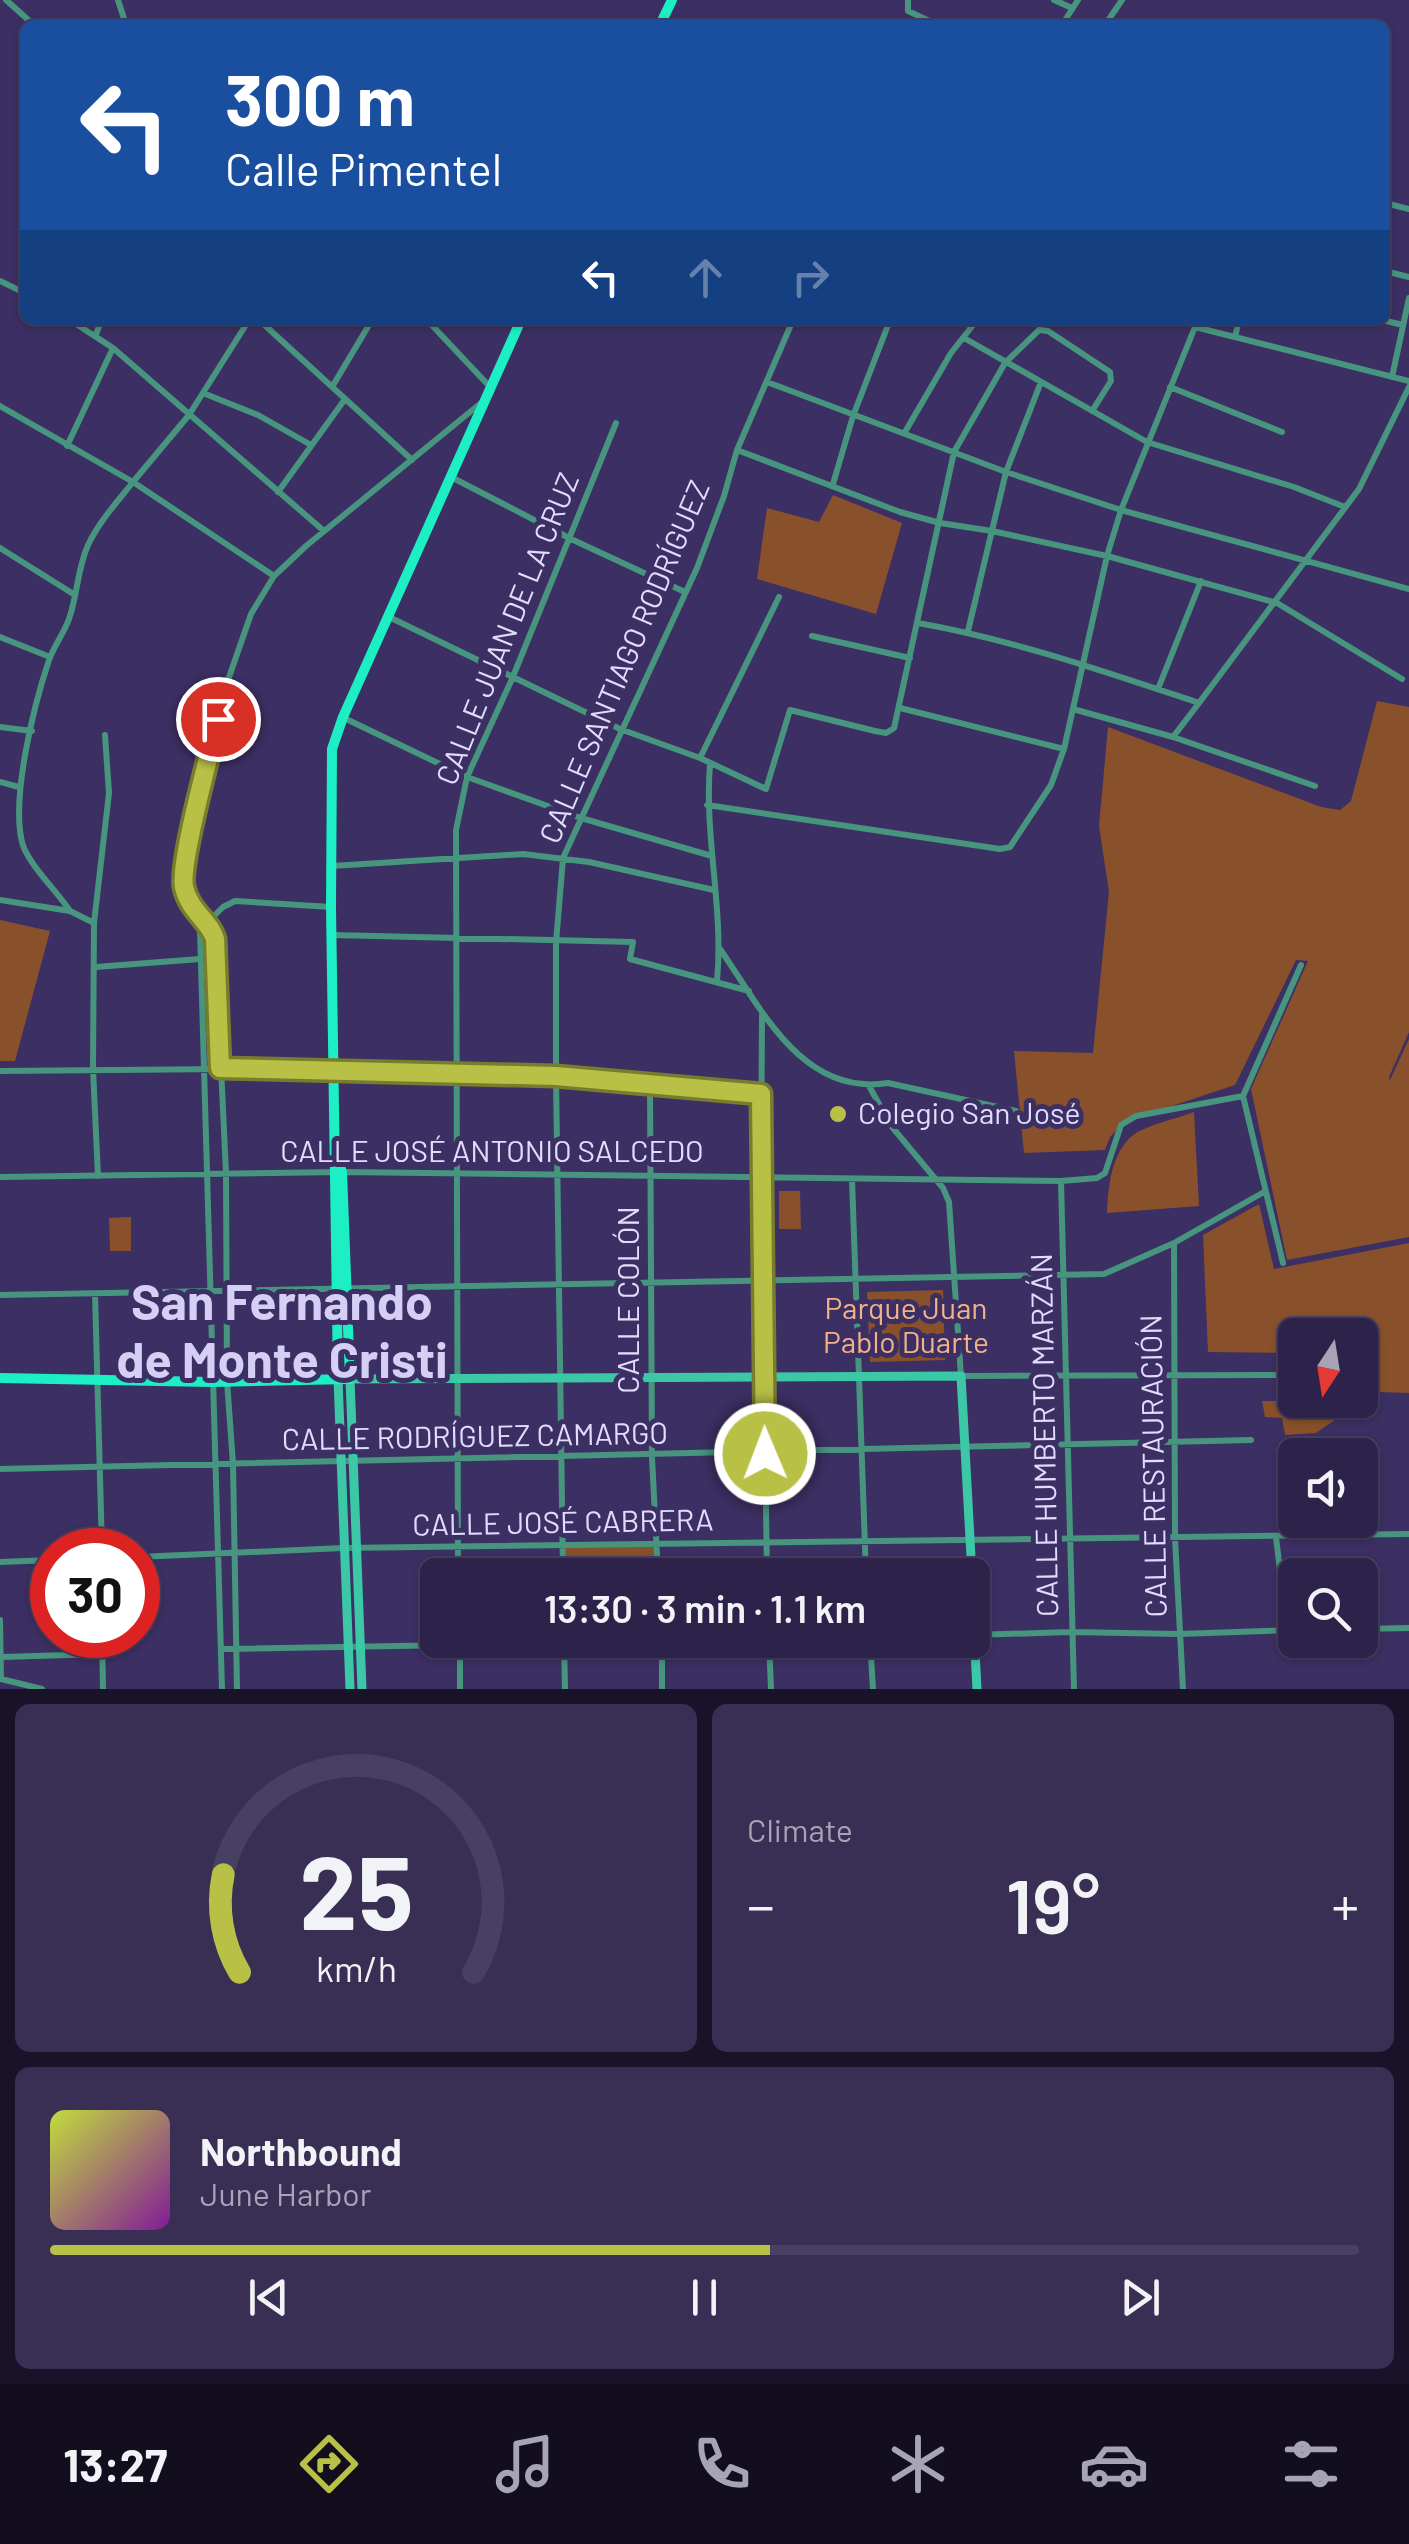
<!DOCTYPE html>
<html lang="en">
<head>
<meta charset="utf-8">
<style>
	:root { --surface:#2d234a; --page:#392f54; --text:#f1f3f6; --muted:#a7a4b5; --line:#484062; --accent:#b9c046 }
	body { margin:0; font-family:Barlow,sans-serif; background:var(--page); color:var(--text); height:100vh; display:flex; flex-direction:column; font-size:38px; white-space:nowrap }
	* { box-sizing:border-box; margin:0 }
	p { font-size:32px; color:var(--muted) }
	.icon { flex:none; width:55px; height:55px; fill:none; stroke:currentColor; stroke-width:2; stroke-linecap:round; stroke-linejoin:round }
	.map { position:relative; height:1689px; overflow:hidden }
	.side { display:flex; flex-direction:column; gap:15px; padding:15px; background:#191329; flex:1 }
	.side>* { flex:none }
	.top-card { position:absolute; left:20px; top:20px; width:1370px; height:305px; border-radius:15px; box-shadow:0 2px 8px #0004,0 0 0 2px var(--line); background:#1a4fa0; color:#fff; overflow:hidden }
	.needle { width:65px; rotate:192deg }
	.controls { position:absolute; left:1278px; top:1318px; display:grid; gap:20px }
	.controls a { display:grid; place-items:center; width:100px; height:100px; border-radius:15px; background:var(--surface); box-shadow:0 2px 8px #0004,0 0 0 2px var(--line); font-size:50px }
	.speed { position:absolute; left:30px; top:1528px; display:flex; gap:20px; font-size:50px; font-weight:700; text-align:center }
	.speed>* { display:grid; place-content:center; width:130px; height:130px; border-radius:50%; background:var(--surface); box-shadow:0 2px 8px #0004,0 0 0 2px var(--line); line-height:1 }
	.speed .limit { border:15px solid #d22; background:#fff; color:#111 }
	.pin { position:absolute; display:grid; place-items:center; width:85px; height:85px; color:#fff; margin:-42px; border:5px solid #fff; border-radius:50%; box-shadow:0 2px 10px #0007 }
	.me { position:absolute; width:110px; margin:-55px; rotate:359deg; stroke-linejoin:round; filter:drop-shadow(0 0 8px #0008) }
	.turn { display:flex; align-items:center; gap:35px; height:210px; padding:0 40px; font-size:45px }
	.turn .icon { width:130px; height:130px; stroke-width:2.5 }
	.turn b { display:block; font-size:70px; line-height:85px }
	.lanes { display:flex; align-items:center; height:95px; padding:0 40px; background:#0003; justify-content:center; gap:50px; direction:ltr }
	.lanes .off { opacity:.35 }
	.big { font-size:75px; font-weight:600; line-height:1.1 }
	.side .tile { flex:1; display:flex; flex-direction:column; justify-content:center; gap:15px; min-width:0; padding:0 35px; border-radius:15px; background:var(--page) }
	.side .dial { align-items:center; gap:0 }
	.dial svg { height:260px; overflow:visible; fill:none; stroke:var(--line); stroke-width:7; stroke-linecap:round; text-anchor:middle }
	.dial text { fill:var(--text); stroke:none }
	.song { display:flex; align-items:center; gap:30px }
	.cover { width:120px; height:120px; border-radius:15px; background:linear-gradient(135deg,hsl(70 70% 55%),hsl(290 70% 35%)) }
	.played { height:10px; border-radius:5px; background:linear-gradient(90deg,var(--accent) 55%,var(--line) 55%) }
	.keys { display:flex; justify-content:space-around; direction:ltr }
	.heat { display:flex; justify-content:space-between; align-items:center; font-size:55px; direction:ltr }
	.side .tiles { flex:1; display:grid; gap:15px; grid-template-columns:1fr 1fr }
	.tile:last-child { grid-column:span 2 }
	.trip { position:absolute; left:420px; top:1558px; width:570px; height:100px; border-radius:15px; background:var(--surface); box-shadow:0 2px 8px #0004,0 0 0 2px var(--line); font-weight:600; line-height:100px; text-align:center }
	.dock { display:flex; height:160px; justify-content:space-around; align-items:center; background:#120e1e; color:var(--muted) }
	.dock .icon { width:70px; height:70px }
	.dock .on { color:var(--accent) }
	.dock b { font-size:45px; color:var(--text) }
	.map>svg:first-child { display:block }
</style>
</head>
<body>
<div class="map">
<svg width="1409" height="1689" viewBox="0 0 1409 1689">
	<rect width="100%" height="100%" fill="#3c2f63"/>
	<path fill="#88512c" d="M833,495L902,523L876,614L757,579L767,508L819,522Z
		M1377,701L1409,707V1032L1389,1077L1390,1080L1409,1039V1237L1287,1260L1251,1089L1308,961L1296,960L1235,1085L1124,1122L1110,1137L1105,1150L1024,1153L1014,1051L1093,1053L1109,892L1099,826L1108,727L1321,807L1340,810L1351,801Z
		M0,920L50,931L15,1061H0Z
		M1194,1112L1199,1206L1107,1213C1108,1188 1111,1154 1132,1136C1143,1126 1179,1118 1194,1112Z
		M779,1191H800L801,1229H779Z
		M1259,1204L1274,1269L1409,1243V1393L1375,1392L1316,1433L1285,1435L1282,1418L1265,1417L1262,1401L1360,1400V1335H1295L1294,1353L1208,1352L1203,1235Z
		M131,1217V1251H110L109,1218Z
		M943,1290L945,1360L870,1362L867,1292Z
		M656,1544L658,1575H563V1547Z"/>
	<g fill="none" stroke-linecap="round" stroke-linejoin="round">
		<path stroke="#47957f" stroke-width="6" d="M6,0L34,25
			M118,0L126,25
			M908,0V11L938,25
			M1054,0L1072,8
			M1062,25L1078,0
			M1105,25L1122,0
			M1385,203L1409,209
			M1385,271L1409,277
			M0,281L25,293
			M70,320L113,348L324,531
			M259,320L412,460
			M427,320L491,388
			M1382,320L1403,325
			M96,334L102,320
			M1235,337L1239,320
			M964,338L1147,442L1294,487L1345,507
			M1392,377L1409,298
			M767,382L1006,472L1121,510L1409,589
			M332,387L372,320
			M1170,387L1282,432
			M203,393L258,415L311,445
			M0,406L133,482L189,415L249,320
			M905,432L951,353L977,320
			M67,446L113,348
			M737,450L900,512L940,523L992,531L1107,556L1277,603L1402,679
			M451,477L571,539L685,592
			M833,484L853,416L890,320
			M278,492L345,399
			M0,548L75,595
			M389,617L620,729L700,758L766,789L790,710L875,731L886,733L894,728L954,452L1005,363L1039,330L1048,331L1110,372L1111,381L1092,411
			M918,623C1014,640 1106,672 1199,703L1359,489L1409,387
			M968,631L1006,472L1041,382
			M812,636L910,658
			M0,637L50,657
			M1158,689L1201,581
			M900,708L1064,749
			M1073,709L1173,737L1199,703
			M344,718L467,777L581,818L712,856
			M0,727L32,731
			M1173,737L1315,786
			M700,758L779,597
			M710,764C704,837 724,909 717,981
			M0,782L19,787
			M707,805L1000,849L1010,847L1051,785L1064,749L1107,556L1121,510L1195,327L1409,381
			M332,866L523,854L589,862L714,890
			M0,900L70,911L94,923
			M70,911C57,891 27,863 22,842C11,797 34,705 49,660C54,646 64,633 69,619C78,593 77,570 88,545C99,522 117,502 133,482L274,576
			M332,935L633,942L630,959L749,991
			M720,949C761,1008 802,1097 888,1083L1016,1111
			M96,967L200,959
			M762,1014L761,1177L767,1575
			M0,1071L335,1068L556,1076L761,1094
			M650,1084L652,1457L658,1575
			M869,1086L892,1127L943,1188L949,1202L961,1376L1286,1375
			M98,1176L93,1069L94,923L109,793L105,735
			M0,1177L342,1172L1061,1181L1097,1178L1105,1173L1121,1125L1136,1116L1243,1096
			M852,1179L866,1575
			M1061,1181L1074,1689
			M1174,1243L1175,1538L1183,1689
			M1283,1263L1243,1096L1301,965
			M95,1294L102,1550
			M0,1295L1104,1274L1174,1243L1264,1192
			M0,1469L1251,1440
			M1276,1537L1287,1630
			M138,1557L343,1548L1409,1534
			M0,1562L52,1560
			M458,1575L456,830L467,777L512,679L616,423
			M563,1575L556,1076V943L563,858L697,568L724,496L737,450L793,320
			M0,1620L1,1679
			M1360,1629L1409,1628
			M102,1635L103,1689
			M972,1635L1071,1632L1179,1634L1295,1630
			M460,1640V1689
			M564,1640L565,1689
			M769,1640L771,1689
			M870,1640L873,1689
			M662,1641V1689
			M221,1649L741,1640
			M1,1657L103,1654
			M1,1679L42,1689
			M222,1689L200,930L223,907L235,901L331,907
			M237,1689L233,1464L227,1381L226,1173L215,939L212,930L194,913L183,878L227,683L251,614L274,576L306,546L481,403"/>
		<path stroke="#3cc8a6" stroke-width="9" d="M338,1379L350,1689
			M972,1594L977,1689
			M362,1689L350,1379L961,1376L972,1575"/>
		<path stroke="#1cefc3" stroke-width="10" d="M660,25L672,0
			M0,1378L212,1382L350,1379L342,1172L338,1161
			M338,1379L331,907L332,749L343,717L521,320"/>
	</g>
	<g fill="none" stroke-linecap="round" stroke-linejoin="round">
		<g stroke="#787d2e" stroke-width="25">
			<path id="route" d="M218,719C211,749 179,863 184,887C189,911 210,921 215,939L220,1068L556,1076L761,1094L765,1454"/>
		</g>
		<use href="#route" stroke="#b9c046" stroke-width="18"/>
	</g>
	<circle fill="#b9c046" stroke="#3c2f63" stroke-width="4" cx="838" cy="1114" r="10"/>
	<g text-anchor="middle" stroke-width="10" stroke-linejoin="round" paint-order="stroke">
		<g font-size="30" fill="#e1dcfc" stroke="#3c2f63">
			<text transform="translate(508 629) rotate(-68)" y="10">CALLE JUAN DE LA CRUZ</text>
			<text transform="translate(625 662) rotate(-67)" y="10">CALLE SANTIAGO RODRÍGUEZ</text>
			<text x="492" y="1162">CALLE JOSÉ ANTONIO SALCEDO</text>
			<text transform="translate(629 1300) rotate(-90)" y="10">CALLE COLÓN</text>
			<text transform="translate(1045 1435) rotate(-91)" y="10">CALLE HUMBERTO MARZÁN</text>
			<text transform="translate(475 1437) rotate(-1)" y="10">CALLE RODRÍGUEZ CAMARGO</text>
			<text transform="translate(1154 1466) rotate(-91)" y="10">CALLE RESTAURACIÓN</text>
			<text transform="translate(563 1523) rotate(-1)" y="10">CALLE JOSÉ CABRERA</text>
		</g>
		<g font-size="30" fill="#e1dcfc" stroke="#3c2f63" text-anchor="start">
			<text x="858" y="1124">Colegio San José</text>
		</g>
		<g font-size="30" fill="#f4b289" stroke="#3c2f63">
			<text x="906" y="1319">Parque Juan<tspan x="906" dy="34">Pablo Duarte</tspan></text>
		</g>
		<g font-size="50" font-weight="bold" fill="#d5cff5" stroke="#3c2f63">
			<text x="282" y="1320">San Fernando<tspan x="282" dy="58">de Monte Cristi</tspan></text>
		</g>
	</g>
</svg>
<div class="controls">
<a><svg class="needle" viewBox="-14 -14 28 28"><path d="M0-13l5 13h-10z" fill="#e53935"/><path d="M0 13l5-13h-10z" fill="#a7a4b5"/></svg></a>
<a><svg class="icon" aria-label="sound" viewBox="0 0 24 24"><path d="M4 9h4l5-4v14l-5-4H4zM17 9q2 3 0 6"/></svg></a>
<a><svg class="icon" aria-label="search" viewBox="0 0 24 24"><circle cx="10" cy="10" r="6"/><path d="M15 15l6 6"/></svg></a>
</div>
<div class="speed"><div class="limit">30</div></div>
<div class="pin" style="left:218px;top:719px;background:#d93025"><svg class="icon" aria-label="arrive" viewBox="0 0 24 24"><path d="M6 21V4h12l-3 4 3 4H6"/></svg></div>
<svg class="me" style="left:765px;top:1454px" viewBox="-20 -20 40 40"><circle r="17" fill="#b9c046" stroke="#fff" stroke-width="3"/><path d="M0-11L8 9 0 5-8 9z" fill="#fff"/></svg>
<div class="trip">13:30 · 3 min · 1.1 km</div>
<div class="top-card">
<div class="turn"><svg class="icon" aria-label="left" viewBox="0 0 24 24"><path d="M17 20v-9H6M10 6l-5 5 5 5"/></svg><div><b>300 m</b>Calle Pimentel</div></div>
<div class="lanes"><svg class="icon" aria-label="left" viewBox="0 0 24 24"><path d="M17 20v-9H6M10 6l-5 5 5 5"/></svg><svg class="icon off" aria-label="ahead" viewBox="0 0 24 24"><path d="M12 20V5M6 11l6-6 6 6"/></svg><svg class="icon off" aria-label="right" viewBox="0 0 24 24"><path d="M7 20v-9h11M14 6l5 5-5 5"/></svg></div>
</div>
</div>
<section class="side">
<div class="tiles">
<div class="tile dial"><svg viewBox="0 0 100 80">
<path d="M14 69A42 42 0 1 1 86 69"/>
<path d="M14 69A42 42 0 0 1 9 39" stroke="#b9c046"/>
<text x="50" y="56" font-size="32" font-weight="700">25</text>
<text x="50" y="72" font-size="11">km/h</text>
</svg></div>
<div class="tile"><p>Climate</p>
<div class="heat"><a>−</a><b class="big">19°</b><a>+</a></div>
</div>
<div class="tile">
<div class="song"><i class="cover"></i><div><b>Northbound</b><p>June Harbor</p></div></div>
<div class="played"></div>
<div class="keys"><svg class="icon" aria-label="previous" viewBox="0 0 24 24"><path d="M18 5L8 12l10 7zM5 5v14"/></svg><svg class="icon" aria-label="pause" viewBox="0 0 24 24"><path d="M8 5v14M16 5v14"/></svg><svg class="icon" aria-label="next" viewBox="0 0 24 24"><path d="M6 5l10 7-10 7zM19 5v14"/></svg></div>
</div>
</div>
</section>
<nav class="dock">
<b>13:27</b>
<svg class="icon on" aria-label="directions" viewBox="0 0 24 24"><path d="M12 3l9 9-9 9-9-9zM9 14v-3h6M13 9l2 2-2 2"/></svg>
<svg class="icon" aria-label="music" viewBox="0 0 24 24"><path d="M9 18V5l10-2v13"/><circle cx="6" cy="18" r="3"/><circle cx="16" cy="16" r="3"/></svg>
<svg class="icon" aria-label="phone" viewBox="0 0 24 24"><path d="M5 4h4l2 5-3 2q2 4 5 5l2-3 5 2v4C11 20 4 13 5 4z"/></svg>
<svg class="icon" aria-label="climate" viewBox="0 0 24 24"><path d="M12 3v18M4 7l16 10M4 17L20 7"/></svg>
<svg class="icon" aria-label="car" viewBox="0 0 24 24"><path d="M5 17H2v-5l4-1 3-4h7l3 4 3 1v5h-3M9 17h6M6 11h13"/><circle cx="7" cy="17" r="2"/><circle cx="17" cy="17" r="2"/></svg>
<svg class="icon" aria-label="filters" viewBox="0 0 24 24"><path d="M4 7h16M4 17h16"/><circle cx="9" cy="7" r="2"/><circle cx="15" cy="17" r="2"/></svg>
</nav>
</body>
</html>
